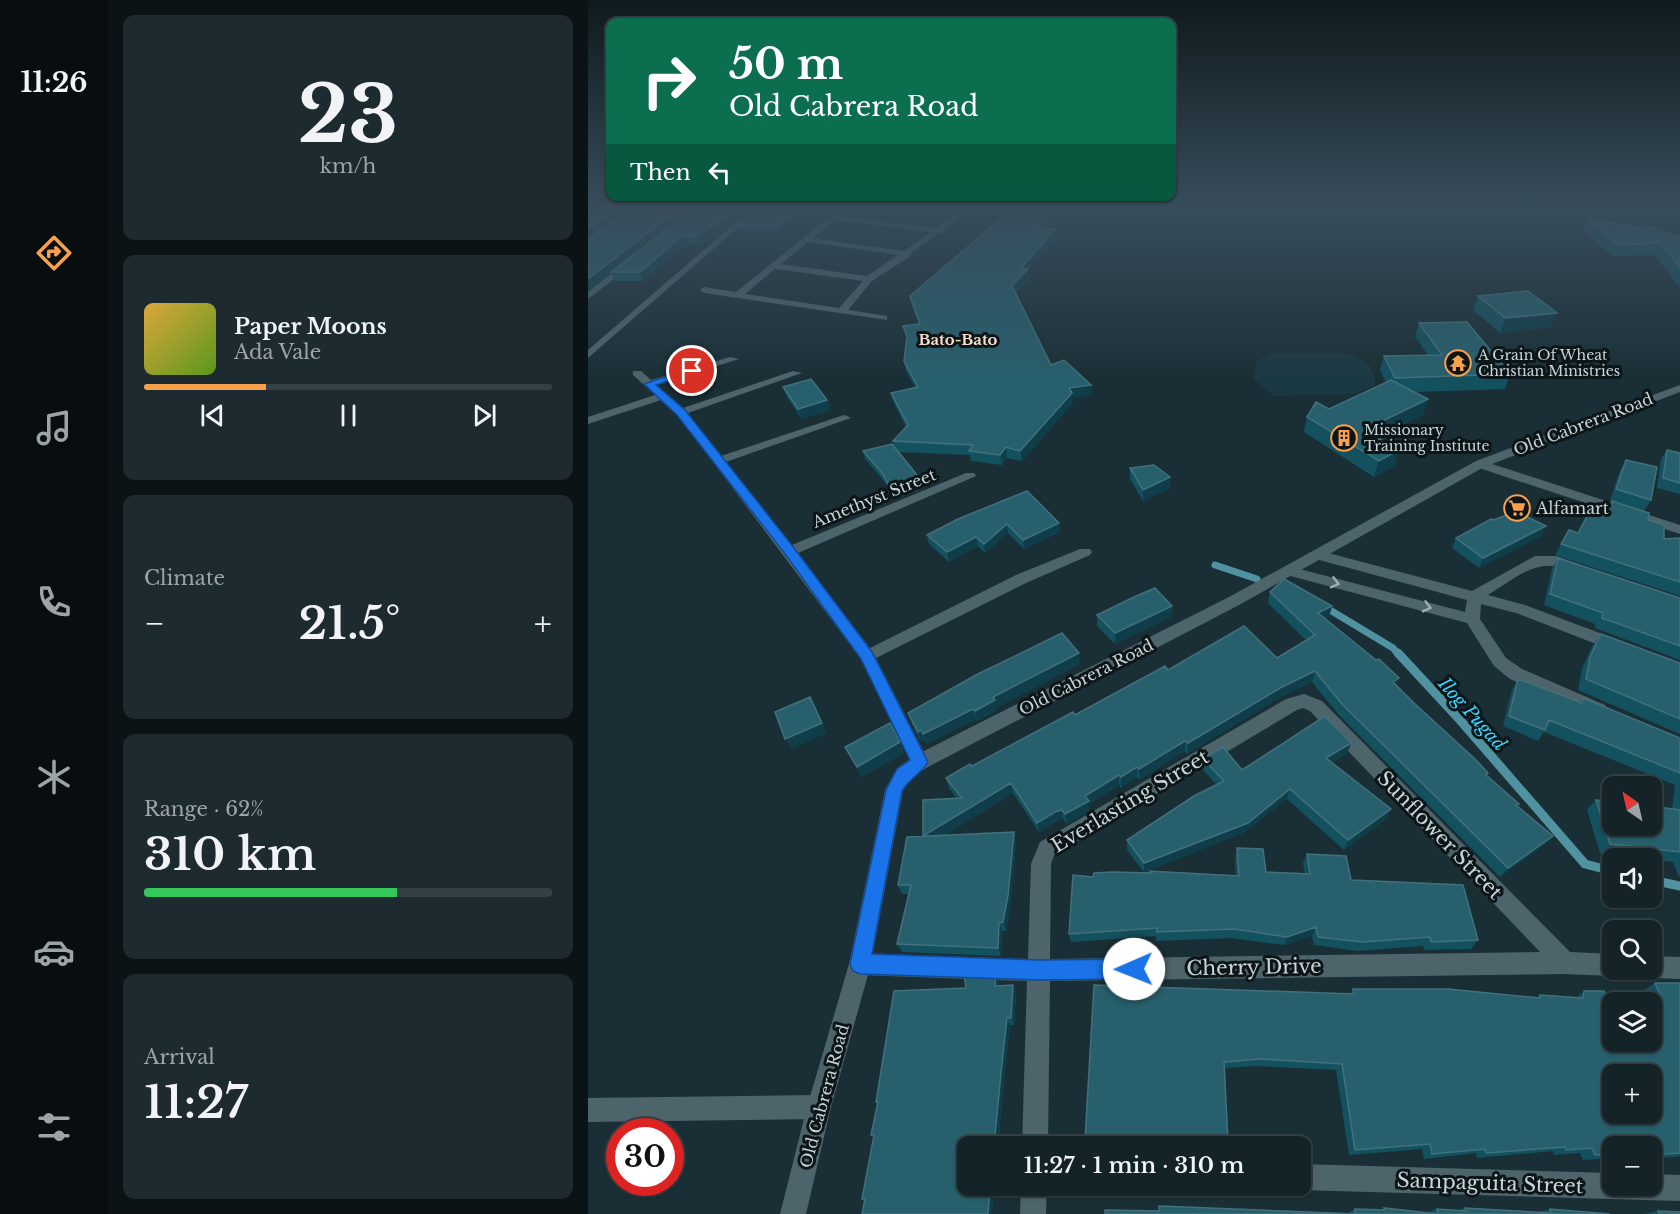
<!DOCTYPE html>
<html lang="en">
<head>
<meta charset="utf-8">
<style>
	:root { --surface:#142328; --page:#1d2b30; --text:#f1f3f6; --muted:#9da4a8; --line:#334045; --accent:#f9a04c }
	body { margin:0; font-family:"Libre Baskerville",serif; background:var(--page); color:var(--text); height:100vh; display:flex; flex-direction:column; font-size:22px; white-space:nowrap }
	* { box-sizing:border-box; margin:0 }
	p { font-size:20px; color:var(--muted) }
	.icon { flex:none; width:33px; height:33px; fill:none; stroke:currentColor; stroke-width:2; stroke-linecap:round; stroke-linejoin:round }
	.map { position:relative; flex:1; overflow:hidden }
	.sheet { display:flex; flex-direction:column; gap:15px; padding:15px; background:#0b1316; width:480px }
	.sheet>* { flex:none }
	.guide { position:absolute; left:18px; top:18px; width:570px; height:183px; border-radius:12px; box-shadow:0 2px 4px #0004,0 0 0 2px var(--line); background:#0b6e4f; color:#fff; overflow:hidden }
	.needle { width:39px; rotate:326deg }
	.fabs { position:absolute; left:1014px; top:776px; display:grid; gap:12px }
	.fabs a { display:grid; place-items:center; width:60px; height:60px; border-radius:12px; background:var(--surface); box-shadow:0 2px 4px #0004,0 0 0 2px var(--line); font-size:30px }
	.speed { position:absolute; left:18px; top:1118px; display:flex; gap:12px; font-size:30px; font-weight:700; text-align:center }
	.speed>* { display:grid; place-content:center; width:78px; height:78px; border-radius:50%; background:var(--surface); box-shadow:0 2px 4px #0004,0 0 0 2px var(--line); line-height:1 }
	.speed .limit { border:9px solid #d22; background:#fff; color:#111 }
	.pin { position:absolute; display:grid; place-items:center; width:51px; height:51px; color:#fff; margin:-26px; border:3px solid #fff; border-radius:50%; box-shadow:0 2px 6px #0007 }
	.me { position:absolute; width:66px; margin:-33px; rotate:269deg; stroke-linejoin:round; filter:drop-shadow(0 0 4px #0008) }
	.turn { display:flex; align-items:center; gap:21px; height:126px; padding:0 24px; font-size:27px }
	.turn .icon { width:78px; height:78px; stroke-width:2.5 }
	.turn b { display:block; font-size:42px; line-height:51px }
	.then { display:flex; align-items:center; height:57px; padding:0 24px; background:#0003; gap:12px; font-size:22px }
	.big { font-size:45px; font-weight:600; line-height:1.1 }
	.sheet .tile { flex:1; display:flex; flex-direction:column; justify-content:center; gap:9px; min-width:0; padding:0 21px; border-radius:12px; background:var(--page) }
	.sheet .dial { align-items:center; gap:0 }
	.dial b { font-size:78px; line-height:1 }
	.song { display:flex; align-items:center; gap:18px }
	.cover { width:72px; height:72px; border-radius:9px; background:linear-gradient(135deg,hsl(40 70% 55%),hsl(90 70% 35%)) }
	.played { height:6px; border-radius:3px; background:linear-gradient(90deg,var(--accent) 30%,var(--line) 30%) }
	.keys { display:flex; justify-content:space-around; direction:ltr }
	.heat { display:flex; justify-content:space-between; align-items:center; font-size:33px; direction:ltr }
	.charge { height:9px; border-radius:4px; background:linear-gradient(90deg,#34c759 62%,var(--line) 0) }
	.trip { position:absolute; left:369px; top:1136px; width:354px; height:60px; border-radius:12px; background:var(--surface); box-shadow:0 2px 4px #0004,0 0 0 2px var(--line); font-weight:600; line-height:60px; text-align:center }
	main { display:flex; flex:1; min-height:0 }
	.dock { display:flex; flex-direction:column; width:108px; justify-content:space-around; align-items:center; background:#080e10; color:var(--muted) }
	.dock .icon { width:42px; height:42px }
	.dock .on { color:var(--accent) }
	.dock b { font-size:27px; color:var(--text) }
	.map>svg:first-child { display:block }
</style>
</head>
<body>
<main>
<nav class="dock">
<b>11:26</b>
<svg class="icon on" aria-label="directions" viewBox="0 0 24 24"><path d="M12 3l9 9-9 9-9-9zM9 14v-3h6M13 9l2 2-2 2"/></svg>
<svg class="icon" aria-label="music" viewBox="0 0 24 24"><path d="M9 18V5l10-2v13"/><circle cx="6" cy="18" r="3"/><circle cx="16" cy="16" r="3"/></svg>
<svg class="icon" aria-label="phone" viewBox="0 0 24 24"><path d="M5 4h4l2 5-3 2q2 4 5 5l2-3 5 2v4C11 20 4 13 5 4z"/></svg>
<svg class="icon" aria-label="climate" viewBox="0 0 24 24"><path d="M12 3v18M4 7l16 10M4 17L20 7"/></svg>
<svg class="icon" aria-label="car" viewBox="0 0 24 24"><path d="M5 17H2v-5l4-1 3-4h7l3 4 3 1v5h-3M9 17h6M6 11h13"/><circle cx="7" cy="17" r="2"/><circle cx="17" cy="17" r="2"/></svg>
<svg class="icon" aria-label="filters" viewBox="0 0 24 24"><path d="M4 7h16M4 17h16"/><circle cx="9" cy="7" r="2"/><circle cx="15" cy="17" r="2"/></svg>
</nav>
<section class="sheet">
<div class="tile dial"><b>23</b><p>km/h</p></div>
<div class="tile">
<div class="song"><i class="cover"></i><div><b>Paper Moons</b><p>Ada Vale</p></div></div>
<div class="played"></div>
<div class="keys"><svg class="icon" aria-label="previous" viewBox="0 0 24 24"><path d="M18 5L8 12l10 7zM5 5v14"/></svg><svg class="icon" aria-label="pause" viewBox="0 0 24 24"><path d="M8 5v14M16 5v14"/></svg><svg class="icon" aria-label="next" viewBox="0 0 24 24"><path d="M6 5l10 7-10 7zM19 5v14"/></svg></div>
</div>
<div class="tile"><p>Climate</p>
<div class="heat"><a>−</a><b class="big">21.5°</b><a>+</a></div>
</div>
<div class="tile"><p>Range · 62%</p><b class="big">310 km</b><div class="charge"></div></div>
<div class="tile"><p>Arrival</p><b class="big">11:27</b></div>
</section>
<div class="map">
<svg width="1092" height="1214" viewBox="0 0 1092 1214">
	<rect width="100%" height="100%" fill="#1a2f35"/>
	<path fill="#1b3942" d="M682,353H762L782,366L787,377V386L765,394L686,396L666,380L668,362Z"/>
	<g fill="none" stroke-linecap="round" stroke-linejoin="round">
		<path stroke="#5192a1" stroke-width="7" d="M627,565L669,579
			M737,607L805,648L811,655"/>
		<path stroke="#5192a1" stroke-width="9" d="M810,653L872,720L997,864L1024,871
			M1064,880L1092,886"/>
		<path fill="#4e646b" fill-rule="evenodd" d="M162,210H170L0,358V350Z
			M250,210H259L252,216L348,228L374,210H383L356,230V233H351L323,253V256L284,281L260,310L299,316V320L116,293L112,290L116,287L148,292ZM247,220L343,232L316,251L225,238ZM220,242L310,255L279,276L193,264ZM188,268V269L275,281L251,308L157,294Z
			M37,263L44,265L0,299V292Z
			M142,357L151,359L69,385L95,408L205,371L214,373L100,413L133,456L253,416L257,415L263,418L138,462L204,545L378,473H386L388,476L210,553L282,648L428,575L492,549H502L504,552L502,555L438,583L288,658L341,762L338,768L332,770L326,768L273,659L89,414L73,400L0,424V417L67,395L45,375V371H53L63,380Z
			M892,460L1092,525V534L888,467L886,464Z
			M729,550L884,591L947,556H968L993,565L995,568L993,571C983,574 975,567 965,566C942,563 919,584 900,595L937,605L1033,641L1035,645L1033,649H1021L928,613L893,604L892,619L918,658L934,669L1017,705L1020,710L1017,715L1011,717L1005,715L922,679L906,666L879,623L695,574L693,571L695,568L700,566L877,612L879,600L724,558L722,555Z
			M716,694L734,701L982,952L1024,954V969H1033L1032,973L1024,976L977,974L462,981L460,1146H434L439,981L272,975L264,972L261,964L264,956L272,953L440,959L443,864L452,842L698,699ZM715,708L722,711L952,952L462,959L463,864L466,855L709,710Z
			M1064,956L1092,957V979L1064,978L1056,975L1054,969H1064Z
			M231,1095L240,1098L243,1107L240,1116L231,1119L0,1122V1098Z
			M712,1164L1024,1173V1185H1064V1174L1092,1175V1201L712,1190L702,1185H712Z
			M433,1185H459L458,1214H432Z"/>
		<path fill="#4e646b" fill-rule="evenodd" d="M1092,385V392L896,467L651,605L338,768L321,780L315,791L283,964L243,1107L218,1214H192L219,1107L261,964L297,790L309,768L326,756L641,597L888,461Z"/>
	</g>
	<path fill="#14515f" d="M218,210L193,230H150L148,226Z
		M459,218L460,226L457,229L468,238L440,269L441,278L428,293L463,365L503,385L504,395L484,398L485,403L434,461L419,458L414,465L383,461L382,455L310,452L335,489L307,499L296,481L277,459L275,451L306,447L305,441L318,427L306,403L303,393L327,387L318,371L316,361L319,339L315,326L331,324L324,306L322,296Z
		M999,219L1058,229L1060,226L1092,237V288L1067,255L1025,256L994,230Z
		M27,222L76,231H135L111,245L100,244L90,251L56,281H27L23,273L0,292Z
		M890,296L963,327L912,333L885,310Z
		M831,323L922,374L917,389L825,392L840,399L835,415L789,437L807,466L786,477L716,432L719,417L741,409L798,383L792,370L796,356L840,355L827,337Z
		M195,387L243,410L214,419L199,397Z
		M1079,450L1092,453V494L1069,488L1073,459Z
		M1038,460L1063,500L1056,511L1022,500L1032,471Z
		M542,468L582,488L555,501L542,479Z
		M439,491L472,532L436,549L420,533L397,553L390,546L361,562L341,544L339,535Z
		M1024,501L1060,520L1076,539L1092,538V596L967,555L981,530L990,533L1019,510Z
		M906,520L958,526L953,536L891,568L864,548L868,538Z
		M970,558L1092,598V660L1007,628V624L956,605L964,569Z
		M682,592L744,606L741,617L737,619L811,678L808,685L929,806L965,836L956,845L912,877L751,715L724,682L691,698L599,754L597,751L551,780L549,777L533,788L531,785L501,804V811L479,824L475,819L469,821L451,832L425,793L355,836L426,832L428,842L422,905L418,931H414L413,956L314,952L309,944L321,894H314L310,885L335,836L369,799L361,788L358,778L384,766L580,670L689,658L718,640L680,603Z
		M584,606L583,617L527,644L509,626V615Z
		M1013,634L1092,663V734L990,690L994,668L1005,645Z
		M492,664L409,707V710L389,721L388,719L339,744L336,740L333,742L324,724L320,713Z
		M930,679L991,703L995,698L1092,738V877H1091L1085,862L1064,860V858H1050L1012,853L999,810L1008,800L1084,809L1087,785L956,732L950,741L915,726L924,690Z
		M312,742L316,753L274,777L257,747Z
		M763,743L759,753L744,763L803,809L798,819L756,850L699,799L657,832L556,872L539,850V840L629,785L614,769L615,759L654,770Z
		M649,848L678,872L717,874L715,863L719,854L763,880L890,940L883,949L836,950L835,946L770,951L726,945L724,936L696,945L643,938L568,941V936L483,942L481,934L505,877L562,873V871L648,876L647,858Z
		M411,982V986L425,985L428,993L426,1025H422L416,1079L404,1214H274L277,1200L274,1199L286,1137L283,1135L290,1104L288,1102L378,988Z
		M1067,983H1092V1156L1064,1159V1146H1024V1158L995,1160L992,1153L966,1155L965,1151L889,1158L888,1153L836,1159L834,1149L761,1155L748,1070L669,1066L637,1068L640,1141L638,1146H582V1143L526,1146V1142L498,1145L497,1140L506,985L762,994L765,989L949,997L952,995L988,998L996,991L1019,998L1058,999L1055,991Z
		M571,1206L761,1213V1212L767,1209L792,1210L796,1208L841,1213L840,1212L849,1209L870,1210L877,1208L951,1212L962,1209L1022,1214H517L571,1211Z
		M1070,1211L1092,1214H1056Z"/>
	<path fill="#0f3d49" d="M89,210H102L25,272H23V273L0,292V279Z
		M146,210H159L135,231L111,245L107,236Z
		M211,210H218L193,230L192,226Z
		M23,214L27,222L0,240V229Z
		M459,218L460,226L449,236V228Z
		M467,229L468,238L440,269L441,278L425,295L424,286L433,268Z
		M97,235L100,244L90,251L56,281L52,272L86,243Z
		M969,313L963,327L912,333L917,318Z
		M503,385L504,395L484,398L485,403L434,461L432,451L481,388Z
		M840,399L835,415L772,445L776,430Z
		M239,400L243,410L214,419L210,409Z
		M418,447L419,458L414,465L412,455Z
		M811,450L807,466L786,477L791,461Z
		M582,477V488L555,501V490Z
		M333,480L335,489L307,499L304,491Z
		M471,523L472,532L436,549L435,540Z
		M419,524L420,533L397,553L396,544Z
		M958,526L953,536L891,568L895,558Z
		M388,537L390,546L361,562L359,552Z
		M584,606L583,617L527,644V633Z
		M744,606L741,617L727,623L730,613Z
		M491,653L492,664L409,707V710L389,721L387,711L405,697Z
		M727,671L724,682L691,698L599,754L600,743L694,687Z
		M811,678L807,689L805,682Z
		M222,697L239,733L204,749L197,739Z
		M385,709L388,719L339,744L335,734Z
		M333,730L336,740L333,742L330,732Z
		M597,741V751L551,780V769Z
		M312,742L316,753L274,777L269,767Z
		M763,743L759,753L735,768L738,758Z
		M549,767V777L533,788V777Z
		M531,775V785L501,804V811L479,824L477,814L497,796Z
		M423,783L425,793L339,845L335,836Z
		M702,789L699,799L657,832L556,872V863Z
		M803,809L798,819L756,850L760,840Z
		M474,810L475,819L469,821L451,832L449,823L467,812Z
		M426,832L428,842L422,905L418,931L415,922Z
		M965,836L956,845L912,877L920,868Z
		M411,923L414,931L413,956L410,948Z
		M728,927L724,936L696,945L699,937Z
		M408,974L411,982L410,994L407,986Z
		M425,985L428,993L426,1025L423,1018Z
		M419,1018L422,1025L416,1079L410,1146H406L413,1073Z
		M402,1185H406L404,1214H400Z"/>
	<path fill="#285f6c" stroke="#41717d" stroke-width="1.5" fill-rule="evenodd" d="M44,210H89L0,279V239Z
		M104,210H146L132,222L107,236L97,235L86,243L52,272H23Z
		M165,210H211L192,226H148Z
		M0,214H23L0,229Z
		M417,215L459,218L449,228L467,229L433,268L440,269L424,286L463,365L476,360L503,385L481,388L484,393L432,451L418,447L412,455L381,451L385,445L305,441L320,425L303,393L330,387L316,361L319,337L315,326L332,324L322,296Z
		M999,219L1063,230L1060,226L1092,237V268L1073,243L1030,245Z
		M940,291L969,313L917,318L890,296Z
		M879,322L922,374L807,378L796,356L854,355L831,323Z
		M223,379L239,400L210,409L195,387Z
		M803,380L840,399L776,430L811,450L791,461L719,417L728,402L741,409Z
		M304,444L333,480L304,491L294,473L275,451Z
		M1079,450L1092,453V483L1075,478Z
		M1038,460L1069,467L1063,500L1028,489Z
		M566,465L582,477L555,490L542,468Z
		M439,491L471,523L435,540L419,524L396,544L388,537L359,552L339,535L370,519Z
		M1024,501L1061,513L1060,520L1076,525V539L1092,538V582L973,544L981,530L990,533L1005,505L1021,511Z
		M928,511L958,526L895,558L868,538L903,519L906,520Z
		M970,558L1092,598V646L1014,618L1015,613L962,594Z
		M696,579L744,606L730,613L788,660L791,659L811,678L805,682L827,704L887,759L900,773L898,775L931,804L928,805L965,836L920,868L754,704L727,671L694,687L600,743L597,741L551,769L549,767L533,777L531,775L497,796L501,801L477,814L474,810L467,812L449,823L423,783L335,836V800L374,798L358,778L382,764L384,766L485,712L487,715L577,666L580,670L656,626L689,658L727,635L682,592Z
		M567,588L584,606L527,633L509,615L544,598Z
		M474,633L491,653L405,697L407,700L387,711L385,709L335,734L333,730L330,732L320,713L388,675Z
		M1013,634L1092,663V719L998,679L1002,657Z
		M930,679L994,703L995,698L1092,738V773L961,720L957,730L921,716Z
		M222,697L234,723L197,739L187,712Z
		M737,716L763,743L738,758L803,809L760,840L702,789L660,823L556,863L539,840L606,796L636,781L615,759L635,747L654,770Z
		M302,723L312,742L269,767L257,747Z
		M1008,800L1024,802V825H1064V806L1092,810V852L1022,844Z
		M426,832L420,896L415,922L411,923L410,948L309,944L323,885H310L319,837Z
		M649,848L675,849L678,872L722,874L719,854L758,856L763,880L875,885L890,940L843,942L842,937L775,942L730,937L728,927L699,937L646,929L569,932V928L481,934L485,875L505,877L506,873L525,872L564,873L562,871L651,876Z
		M376,973L408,974L407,986L425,985L423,1018H419L413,1073L406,1146H380V1185H402L400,1214H274L277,1199H274L286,1135H283L290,1102H288L306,991L378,988Z
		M1067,983H1092V1153L1064,1155V1146H1024V1154L1007,1155L1004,1148L978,1150L977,1147L898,1153L897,1149L844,1154L842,1144L767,1150L754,1064L672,1059L636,1062L640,1141L612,1145V1141L583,1143V1138L526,1142V1137L497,1140L506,985L766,994L765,989H860L952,998V995L995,998L996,991H1016L1019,998L1074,999ZM1024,1002H1064V1041H1024ZM1024,1074H1064V1113H1024Z
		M571,1206L767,1214V1209L797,1210L796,1208L850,1214L849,1209L878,1211L877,1208L963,1213L962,1209L1022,1214H517V1210L571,1211Z
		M1070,1211L1092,1212V1214H1071Z"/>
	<defs><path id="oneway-chevron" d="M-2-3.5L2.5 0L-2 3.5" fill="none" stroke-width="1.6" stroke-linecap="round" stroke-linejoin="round" transform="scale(1.5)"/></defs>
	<g stroke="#9dadb2">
		<use href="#oneway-chevron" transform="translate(747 583) rotate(14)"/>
		<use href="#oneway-chevron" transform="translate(839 607) rotate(15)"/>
	</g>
	<linearGradient id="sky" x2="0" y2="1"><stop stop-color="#0e1a1d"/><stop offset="0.55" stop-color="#384d5c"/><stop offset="1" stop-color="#384d5c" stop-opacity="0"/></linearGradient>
	<rect width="1092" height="380" fill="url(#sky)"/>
	<path fill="#1a73e8" stroke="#114b97" stroke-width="1.5" d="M100,369L108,371L68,385L97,410L206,548L284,652L340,762C334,773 322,778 314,791L284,954L450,960L546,959L553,962L556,969L553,976L546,979L450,980L272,974L265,971L262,964L298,790L309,769L322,760L273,659L197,554L89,415L56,384Z"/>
	<defs>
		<g id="temple-ring" transform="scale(1.35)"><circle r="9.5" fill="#0c1518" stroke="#f9a04c" stroke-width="1.5"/><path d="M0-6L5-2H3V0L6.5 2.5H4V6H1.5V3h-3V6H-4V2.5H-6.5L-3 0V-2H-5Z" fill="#f9a04c"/></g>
		<g id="building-ring" transform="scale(1.35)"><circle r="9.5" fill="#0c1518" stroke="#f9a04c" stroke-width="1.5"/><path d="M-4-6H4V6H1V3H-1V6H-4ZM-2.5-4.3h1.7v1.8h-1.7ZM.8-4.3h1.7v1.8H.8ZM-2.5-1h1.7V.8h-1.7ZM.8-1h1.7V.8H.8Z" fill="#f9a04c"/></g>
		<g id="supermarket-ring" transform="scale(1.35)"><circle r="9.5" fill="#0c1518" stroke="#f9a04c" stroke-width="1.5"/><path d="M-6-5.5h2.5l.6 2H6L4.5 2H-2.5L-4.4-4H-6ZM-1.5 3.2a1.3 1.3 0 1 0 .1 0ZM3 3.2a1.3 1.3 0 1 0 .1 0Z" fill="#f9a04c"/></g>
	</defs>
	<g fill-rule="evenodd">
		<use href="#temple-ring" x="870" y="363"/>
		<use href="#building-ring" x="756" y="438"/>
		<use href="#supermarket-ring" x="929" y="508"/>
	</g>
	<g text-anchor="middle" stroke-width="6" stroke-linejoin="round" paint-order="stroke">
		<g font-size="14" fill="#c7d4d8" stroke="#0c1518" text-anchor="start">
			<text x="890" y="360">A Grain Of Wheat<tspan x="890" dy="16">Christian Ministries</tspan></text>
			<text x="776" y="435">Missionary<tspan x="776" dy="16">Training Institute</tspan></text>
		</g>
		<g font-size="15" font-weight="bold" fill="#f8deca" stroke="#0c1518">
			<text x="370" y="345">Bato-Bato</text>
		</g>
		<g font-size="16" fill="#c7d4d8" stroke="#0c1518">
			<text transform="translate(995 424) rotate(-21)" y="6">Old Cabrera Road</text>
			<text transform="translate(286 498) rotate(-22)" y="6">Amethyst Street</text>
			<text transform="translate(498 677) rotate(-27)" y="6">Old Cabrera Road</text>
			<text transform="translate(236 1096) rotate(-75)" y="6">Old Cabrera Road</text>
		</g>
		<g font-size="16" fill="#c7d4d8" stroke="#0c1518" text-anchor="start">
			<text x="948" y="514">Alfamart</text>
		</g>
		<g font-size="18" font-style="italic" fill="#37d6fd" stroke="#0c1518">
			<text transform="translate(884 714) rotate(48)" y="6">Ilog Pugad</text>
		</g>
		<g font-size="20" fill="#c7d4d8" stroke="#0c1518">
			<text transform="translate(542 801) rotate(-31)" y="7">Everlasting Street</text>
			<text transform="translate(852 835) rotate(46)" y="7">Sunflower Street</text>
			<text transform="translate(666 967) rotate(-1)" y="7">Cherry Drive</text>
			<text transform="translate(902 1183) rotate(2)" y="7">Sampaguita Street</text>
		</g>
	</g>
</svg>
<div class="fabs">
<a><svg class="needle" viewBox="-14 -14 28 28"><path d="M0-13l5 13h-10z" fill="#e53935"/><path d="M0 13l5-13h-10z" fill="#9da4a8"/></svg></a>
<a><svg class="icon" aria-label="sound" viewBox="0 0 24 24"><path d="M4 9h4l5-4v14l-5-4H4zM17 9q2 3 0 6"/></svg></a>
<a><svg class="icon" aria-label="search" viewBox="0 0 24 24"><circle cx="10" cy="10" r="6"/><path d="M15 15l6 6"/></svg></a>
<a><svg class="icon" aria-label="layers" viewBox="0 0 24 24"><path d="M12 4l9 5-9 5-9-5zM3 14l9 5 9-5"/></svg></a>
<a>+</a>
<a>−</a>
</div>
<div class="speed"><div class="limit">30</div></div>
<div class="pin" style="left:104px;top:371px;background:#d93025"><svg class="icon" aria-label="arrive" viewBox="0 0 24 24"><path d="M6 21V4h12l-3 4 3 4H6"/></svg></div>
<svg class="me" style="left:546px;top:969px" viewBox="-20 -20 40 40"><circle r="19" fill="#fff"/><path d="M0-13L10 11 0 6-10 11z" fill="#1a73e8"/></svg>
<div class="trip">11:27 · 1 min · 310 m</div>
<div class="guide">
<div class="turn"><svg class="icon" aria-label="right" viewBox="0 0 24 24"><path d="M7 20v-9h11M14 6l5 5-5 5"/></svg><div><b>50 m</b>Old Cabrera Road</div></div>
<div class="then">Then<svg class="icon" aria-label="left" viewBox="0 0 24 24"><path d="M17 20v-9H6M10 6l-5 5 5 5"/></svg></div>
</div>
</div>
</main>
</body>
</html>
